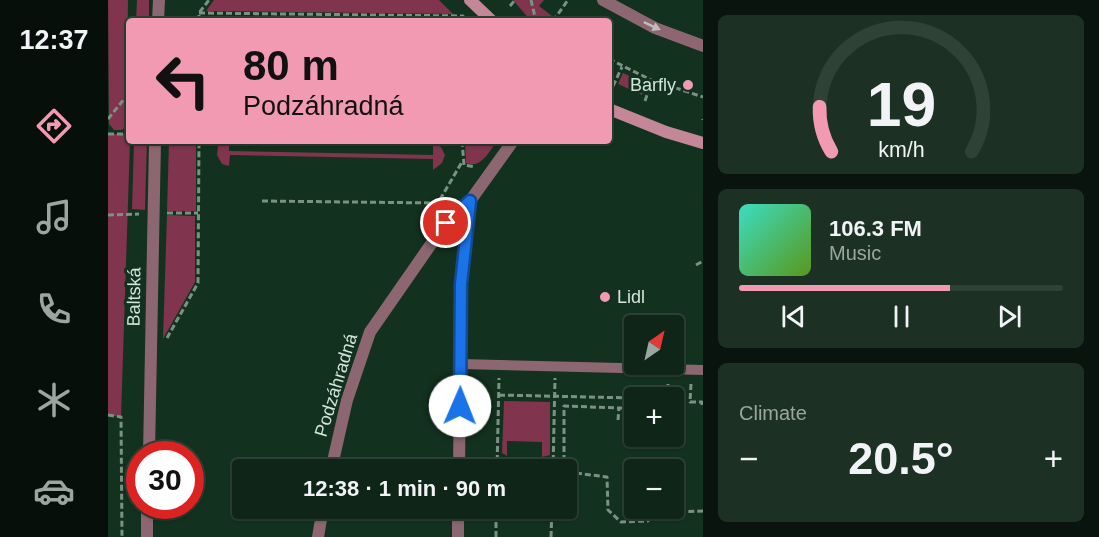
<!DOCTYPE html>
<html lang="en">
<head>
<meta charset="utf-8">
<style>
	:root { --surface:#0e2517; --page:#1c3124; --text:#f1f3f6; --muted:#9ba5a1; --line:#2e4236; --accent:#f19ab2 }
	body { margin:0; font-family:Helvetica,sans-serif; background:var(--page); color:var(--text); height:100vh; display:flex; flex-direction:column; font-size:22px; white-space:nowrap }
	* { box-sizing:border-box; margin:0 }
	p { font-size:20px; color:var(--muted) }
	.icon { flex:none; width:33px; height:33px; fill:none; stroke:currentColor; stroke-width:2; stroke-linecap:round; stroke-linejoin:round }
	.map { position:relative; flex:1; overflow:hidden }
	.side { display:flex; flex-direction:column; gap:15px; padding:15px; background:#08140d; width:396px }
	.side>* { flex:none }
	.hud { position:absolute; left:18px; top:18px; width:486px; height:126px; border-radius:6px; box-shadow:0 2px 4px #0004,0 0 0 2px var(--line); background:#f19ab2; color:#111; overflow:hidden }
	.needle { width:39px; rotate:34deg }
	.fabs { position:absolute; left:516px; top:315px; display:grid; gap:12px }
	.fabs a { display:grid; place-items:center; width:60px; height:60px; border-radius:6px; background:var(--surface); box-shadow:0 2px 4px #0004,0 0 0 2px var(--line); font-size:30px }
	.speed { position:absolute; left:18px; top:441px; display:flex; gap:12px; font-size:30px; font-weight:700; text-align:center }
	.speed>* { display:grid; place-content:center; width:78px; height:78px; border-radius:50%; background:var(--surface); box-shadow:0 2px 4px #0004,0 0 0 2px var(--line); line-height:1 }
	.speed .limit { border:9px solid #d22; background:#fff; color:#111 }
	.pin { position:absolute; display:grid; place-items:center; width:51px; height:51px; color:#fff; margin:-26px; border:3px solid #fff; border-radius:50%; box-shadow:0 2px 6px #0007 }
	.me { position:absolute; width:66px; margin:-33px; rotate:1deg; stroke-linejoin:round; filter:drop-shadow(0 0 4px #0008) }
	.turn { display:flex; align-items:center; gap:21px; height:126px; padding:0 18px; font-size:27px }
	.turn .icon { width:78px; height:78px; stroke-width:2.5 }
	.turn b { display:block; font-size:42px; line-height:51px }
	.big { font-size:45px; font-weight:700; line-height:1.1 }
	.side .widget { flex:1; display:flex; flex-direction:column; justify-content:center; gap:9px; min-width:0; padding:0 21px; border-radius:9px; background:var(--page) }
	.side .dial { align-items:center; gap:0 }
	.dial svg { height:156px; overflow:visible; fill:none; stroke:var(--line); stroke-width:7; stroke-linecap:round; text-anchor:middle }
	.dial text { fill:var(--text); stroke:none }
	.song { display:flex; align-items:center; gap:18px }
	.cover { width:72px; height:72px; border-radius:9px; background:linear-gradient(135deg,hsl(170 70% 55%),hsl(90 70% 35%)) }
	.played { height:6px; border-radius:3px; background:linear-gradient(90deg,var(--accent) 65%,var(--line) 65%) }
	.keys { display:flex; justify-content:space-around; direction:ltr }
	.heat { display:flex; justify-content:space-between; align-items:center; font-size:33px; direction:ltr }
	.trip { position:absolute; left:124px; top:459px; width:345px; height:60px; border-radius:6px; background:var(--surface); box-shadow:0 2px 4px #0004,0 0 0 2px var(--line); font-weight:700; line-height:60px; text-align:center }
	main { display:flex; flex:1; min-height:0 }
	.menu { display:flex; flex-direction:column; width:108px; justify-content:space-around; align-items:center; background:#060f09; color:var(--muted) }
	.menu .icon { width:42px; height:42px }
	.menu .selected { color:var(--accent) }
	.menu b { font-size:27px; color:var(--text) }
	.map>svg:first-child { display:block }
</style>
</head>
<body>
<main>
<nav class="menu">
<b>12:37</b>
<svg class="icon selected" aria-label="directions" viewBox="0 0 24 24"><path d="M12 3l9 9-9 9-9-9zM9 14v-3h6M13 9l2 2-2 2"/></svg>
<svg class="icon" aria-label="music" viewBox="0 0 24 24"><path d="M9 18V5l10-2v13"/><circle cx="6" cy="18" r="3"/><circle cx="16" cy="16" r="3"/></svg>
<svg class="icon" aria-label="phone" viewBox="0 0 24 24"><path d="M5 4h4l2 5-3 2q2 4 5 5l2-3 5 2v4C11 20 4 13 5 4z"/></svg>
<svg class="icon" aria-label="climate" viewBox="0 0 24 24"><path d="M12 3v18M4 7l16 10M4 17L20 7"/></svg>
<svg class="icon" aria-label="car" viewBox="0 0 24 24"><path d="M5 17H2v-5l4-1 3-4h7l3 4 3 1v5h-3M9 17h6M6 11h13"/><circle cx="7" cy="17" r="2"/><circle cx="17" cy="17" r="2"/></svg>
</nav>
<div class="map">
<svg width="595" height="537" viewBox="0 0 595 537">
	<rect width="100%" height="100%" fill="#13311f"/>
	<path fill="#80344d" d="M0,0H20L18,126L14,130H6L1,124Z
		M29,0H41V21H28Z
		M106,0H331L345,14L98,11Z
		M405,0H436L431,6L444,16L440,21H423Z
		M515,73L539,84L534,95L510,84Z
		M0,134H21L22,141L13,417L0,415Z
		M26,141H39L37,210L24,209Z
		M61,141H88V211H59Z
		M115,141H121V151L325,155V143L333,147L337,155L334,163L325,170V159L122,155L121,166L114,164L109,155L110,146Z
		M357,141H389C381,152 373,169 358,163Z
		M59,215L87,216V282L55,339Z
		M396,401L442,402V455L434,457V442L399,441V456L394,453Z"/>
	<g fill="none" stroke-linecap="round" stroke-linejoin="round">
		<path stroke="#7b9283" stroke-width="3" stroke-dasharray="6 3" stroke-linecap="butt" d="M423,0L428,21
			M402,6L407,0
			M91,13L355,16V21
			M91,21V13L101,0
			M445,21L460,0
			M501,59L541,79L595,97
			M505,86L514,67
			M537,101L544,80
			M0,119L21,93
			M595,120V119
			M0,134H21
			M354,141L356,165L367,167
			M154,201L330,203L354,162
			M59,213H90
			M0,215L31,214
			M588,265L595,261
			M59,338L90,283L91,141
			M583,384L582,402H594V407
			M391,395L526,398
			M559,398L560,384
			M0,415L13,417L14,537
			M510,420L511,408H526
			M390,463L445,464
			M389,470L391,378
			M445,470L447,378
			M456,470V406L511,408
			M459,472L499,477L500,510L513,522L540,521L547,513L595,511
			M388,537V508
			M443,537L444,508"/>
		<path stroke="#8c6670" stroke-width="10" d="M353,364L595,370"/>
		<path stroke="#8c6670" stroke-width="12" d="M495,0L547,28L595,46
			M50,21L51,0
			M41,454L47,141
			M223,470L239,400L262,332L328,237L349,210L362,201L405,141
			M351,470L353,284L362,201
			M39,537V506
			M210,537L215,508
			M350,537V508"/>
		<path stroke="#c38797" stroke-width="12" d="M362,0L384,21
			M501,109L558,132L595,143"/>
	</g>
	<defs><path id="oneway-solid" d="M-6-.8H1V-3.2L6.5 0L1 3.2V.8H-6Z" transform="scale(1.5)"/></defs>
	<use fill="#bebfb9" href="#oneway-solid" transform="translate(544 26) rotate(25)"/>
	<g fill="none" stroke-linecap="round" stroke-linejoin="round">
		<g stroke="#114b97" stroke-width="15">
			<path id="route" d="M338,223L362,201L353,284L352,406"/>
		</g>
		<use href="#route" stroke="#1a73e8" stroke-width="10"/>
	</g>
	<g fill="#f19ab2" stroke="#13311f" stroke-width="2">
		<circle cx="580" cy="85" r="6"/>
		<circle cx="497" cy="297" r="6"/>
	</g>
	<g text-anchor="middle" stroke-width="6" stroke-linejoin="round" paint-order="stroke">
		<g font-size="18" fill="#d3e5d8" stroke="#13311f" text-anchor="end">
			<text x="568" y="91">Barfly</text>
			<text x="509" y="303" text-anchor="start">Lidl</text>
		</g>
		<g font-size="18" fill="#d3e5d8" stroke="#13311f">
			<text transform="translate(26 297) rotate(-89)" y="6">Baltská</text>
			<text transform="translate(228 385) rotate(-73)" y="6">Podzáhradná</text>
		</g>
	</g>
</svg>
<div class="fabs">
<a><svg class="needle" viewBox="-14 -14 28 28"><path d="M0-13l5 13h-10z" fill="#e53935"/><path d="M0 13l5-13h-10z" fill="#9ba5a1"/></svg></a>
<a>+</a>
<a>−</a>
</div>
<div class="speed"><div class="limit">30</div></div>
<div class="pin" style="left:338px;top:223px;background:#d93025"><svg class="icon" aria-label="arrive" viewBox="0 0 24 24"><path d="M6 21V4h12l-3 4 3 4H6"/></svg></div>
<svg class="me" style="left:352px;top:406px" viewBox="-20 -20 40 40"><circle r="19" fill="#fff"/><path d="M0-13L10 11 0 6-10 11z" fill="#1a73e8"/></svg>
<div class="trip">12:38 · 1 min · 90 m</div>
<div class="hud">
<div class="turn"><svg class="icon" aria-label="left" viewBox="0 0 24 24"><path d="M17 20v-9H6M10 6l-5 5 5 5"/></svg><div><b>80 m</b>Podzáhradná</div></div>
</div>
</div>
<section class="side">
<div class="widget dial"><svg viewBox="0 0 100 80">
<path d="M14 69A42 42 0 1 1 86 69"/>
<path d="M14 69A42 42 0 0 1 8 46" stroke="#f19ab2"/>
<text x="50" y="56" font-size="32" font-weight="700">19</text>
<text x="50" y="72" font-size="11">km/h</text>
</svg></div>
<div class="widget">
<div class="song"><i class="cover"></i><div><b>106.3 FM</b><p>Music</p></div></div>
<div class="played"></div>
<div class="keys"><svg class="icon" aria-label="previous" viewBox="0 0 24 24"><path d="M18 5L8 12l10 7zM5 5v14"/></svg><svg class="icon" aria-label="pause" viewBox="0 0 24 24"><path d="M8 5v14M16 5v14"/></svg><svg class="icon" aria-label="next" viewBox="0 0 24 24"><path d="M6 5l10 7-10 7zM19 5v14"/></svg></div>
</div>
<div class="widget"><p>Climate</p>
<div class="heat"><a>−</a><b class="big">20.5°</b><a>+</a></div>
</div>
</section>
</main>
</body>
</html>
